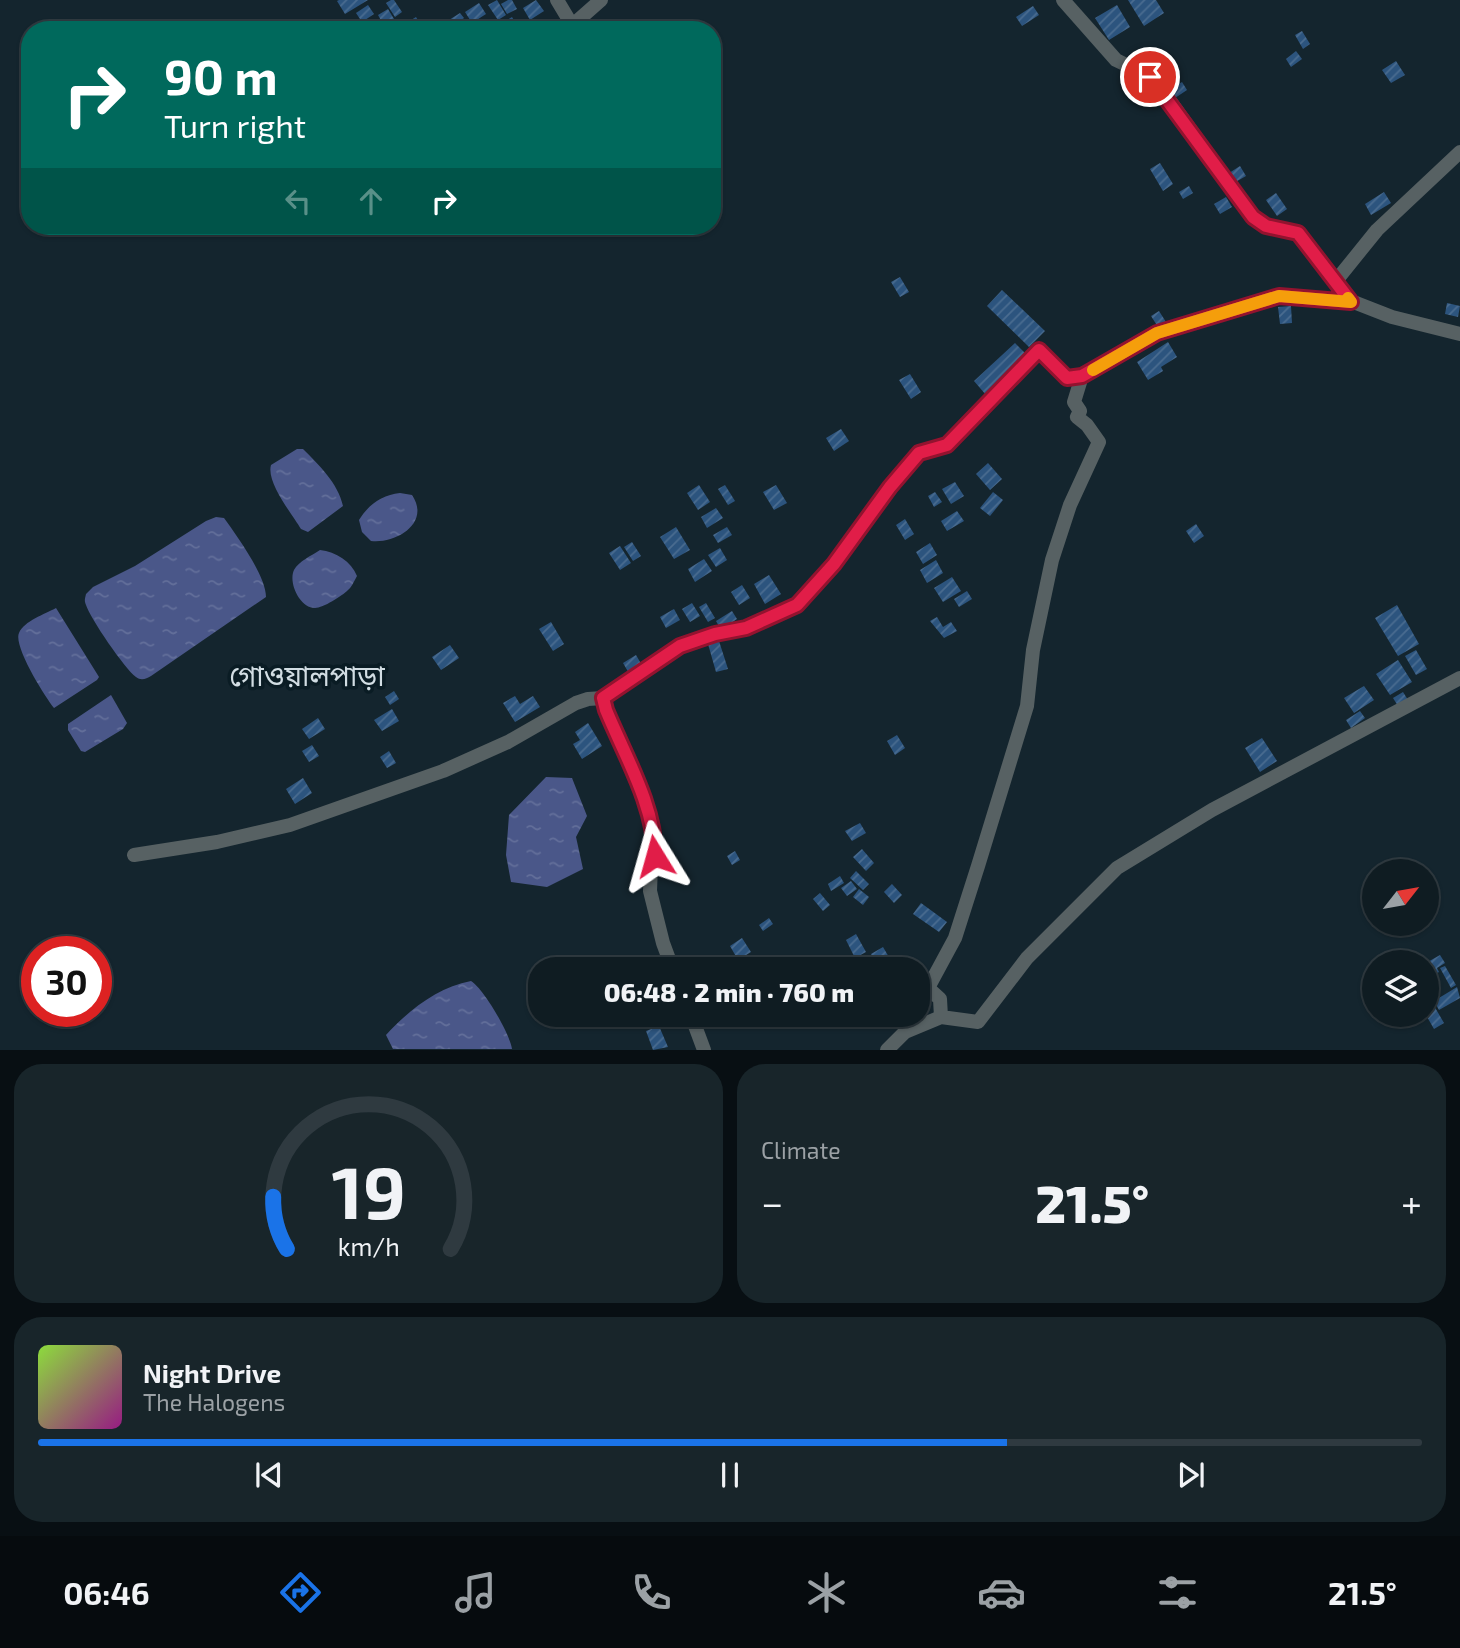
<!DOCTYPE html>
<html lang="en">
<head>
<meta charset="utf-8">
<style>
	:root { --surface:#0f1c22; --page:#18252a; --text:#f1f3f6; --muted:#9ba1a5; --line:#2f3a40; --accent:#1a73e8 }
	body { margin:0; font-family:"Exo 2","Noto Sans Bengali",sans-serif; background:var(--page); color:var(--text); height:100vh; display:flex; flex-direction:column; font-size:26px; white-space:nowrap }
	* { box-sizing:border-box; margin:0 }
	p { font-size:23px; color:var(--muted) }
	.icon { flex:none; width:38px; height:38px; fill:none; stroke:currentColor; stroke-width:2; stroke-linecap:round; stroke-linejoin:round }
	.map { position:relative; height:1050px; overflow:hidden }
	.details { display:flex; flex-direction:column; gap:14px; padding:14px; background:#080f13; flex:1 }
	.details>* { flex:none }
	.top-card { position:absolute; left:21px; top:21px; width:700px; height:214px; border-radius:28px; box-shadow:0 2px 5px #0004,0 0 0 2px var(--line); background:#00695c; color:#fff; overflow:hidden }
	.needle { width:46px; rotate:59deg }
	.fabs { position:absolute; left:1362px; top:859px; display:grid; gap:14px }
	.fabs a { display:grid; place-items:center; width:77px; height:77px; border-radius:50%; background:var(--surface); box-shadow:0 2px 5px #0004,0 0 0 2px var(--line); font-size:35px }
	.speed { position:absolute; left:21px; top:936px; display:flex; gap:14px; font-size:35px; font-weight:700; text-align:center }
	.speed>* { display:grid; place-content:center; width:91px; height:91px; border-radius:50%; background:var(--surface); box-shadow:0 2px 5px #0004,0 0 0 2px var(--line); line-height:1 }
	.speed .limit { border:10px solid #d22; background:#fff; color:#111 }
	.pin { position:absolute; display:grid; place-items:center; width:60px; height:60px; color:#fff; margin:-30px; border:4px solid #fff; border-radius:50%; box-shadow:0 2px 7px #0007 }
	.me { position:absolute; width:77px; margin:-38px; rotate:352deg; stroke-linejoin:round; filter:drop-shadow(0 0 5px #0008) }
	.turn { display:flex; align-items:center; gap:24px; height:147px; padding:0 28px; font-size:32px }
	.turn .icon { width:91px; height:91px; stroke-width:2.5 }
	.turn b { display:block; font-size:49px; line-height:60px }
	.lanes { display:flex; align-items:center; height:66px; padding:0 28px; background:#0003; justify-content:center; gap:35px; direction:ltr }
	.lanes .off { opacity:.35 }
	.big { font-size:52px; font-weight:800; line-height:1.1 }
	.details .widget { flex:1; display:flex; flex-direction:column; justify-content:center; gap:10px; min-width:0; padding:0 24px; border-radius:28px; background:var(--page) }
	.details .dial { align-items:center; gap:0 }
	.dial svg { height:182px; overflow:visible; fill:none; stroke:var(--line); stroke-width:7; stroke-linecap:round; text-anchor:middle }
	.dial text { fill:var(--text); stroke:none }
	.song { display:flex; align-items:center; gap:21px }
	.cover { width:84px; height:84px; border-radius:10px; background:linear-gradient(135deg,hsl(90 70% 55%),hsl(310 70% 35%)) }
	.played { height:7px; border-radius:4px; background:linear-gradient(90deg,var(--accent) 70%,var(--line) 70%) }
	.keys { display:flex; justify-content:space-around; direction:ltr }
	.heat { display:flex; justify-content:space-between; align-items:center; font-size:38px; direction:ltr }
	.details .tiles { flex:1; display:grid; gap:14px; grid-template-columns:1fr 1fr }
	.widget:last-child { grid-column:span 2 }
	.trip { position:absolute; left:528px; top:957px; width:402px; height:70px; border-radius:28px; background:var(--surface); box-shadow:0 2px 5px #0004,0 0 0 2px var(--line); font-weight:800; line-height:70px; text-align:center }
	.tab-bar { display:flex; height:112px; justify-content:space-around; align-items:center; background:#060b0e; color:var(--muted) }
	.tab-bar .icon { width:49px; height:49px }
	.tab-bar .selected { color:var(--accent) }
	.tab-bar b { font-size:32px; color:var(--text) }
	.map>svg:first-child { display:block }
</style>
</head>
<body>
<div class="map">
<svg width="1460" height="1050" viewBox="0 0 1460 1050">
	<defs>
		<pattern id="water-ripples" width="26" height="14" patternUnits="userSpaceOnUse" patternTransform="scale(1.75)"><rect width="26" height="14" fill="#4a5789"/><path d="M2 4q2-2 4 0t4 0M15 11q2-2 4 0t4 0" fill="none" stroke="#636f9a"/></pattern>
		<pattern id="building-hatch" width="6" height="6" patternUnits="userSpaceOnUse" patternTransform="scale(1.75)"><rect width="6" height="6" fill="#2c547e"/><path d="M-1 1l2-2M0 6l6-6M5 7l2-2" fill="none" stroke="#4a6c90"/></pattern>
	</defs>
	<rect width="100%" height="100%" fill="#14252e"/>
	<path fill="url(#water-ripples)" d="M297,449H303C319,465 338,483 343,506L308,532L301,529C292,514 266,482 271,465Z
		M400,493L412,495C431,523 396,544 371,541L362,532L359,520C369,504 382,495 400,493Z
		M216,517L224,518C237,536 266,576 266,597L151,676C146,679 141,681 136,677C125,669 90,618 86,605C84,600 85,599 86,594L93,587L135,566L206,521Z
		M320,550C336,552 351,561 357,576C354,581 352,587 348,590C342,596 323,608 315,608C300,608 288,583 294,570C299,561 311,556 320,550Z
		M56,608L99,677L97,680L54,708C45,697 13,646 19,633C24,621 45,614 56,608Z
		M111,695L127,723L123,729L85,752L81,751L68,730V724Z
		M546,777L572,778L587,816L576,837L583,869L547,887L511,882L506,855L509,815Z
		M471,981C484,989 510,1034 512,1049H393L386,1035C409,1010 438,987 471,981Z"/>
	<path fill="url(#building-hatch)" d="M339,0H368L345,14L337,1Z
		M391,0H394L402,12L395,17L386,3Z
		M497,0L506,15L498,20L488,5Z
		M508,0H512L517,9L507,14L501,4Z
		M536,0L544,11L530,20L523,8Z
		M1128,0H1156L1164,13L1144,26Z
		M479,3L486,14L472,23L465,12Z
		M368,5L374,14L362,22L356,13Z
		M1117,5L1130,27L1109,40L1095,18Z
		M1033,6L1039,15L1022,26L1016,17Z
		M388,9L394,19L384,26L378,15Z
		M460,13L464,18L453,25L449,20Z
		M416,17L424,30H409L405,24Z
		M512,17L519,29L518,30H509L504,22Z
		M1302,31L1310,44L1303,49L1295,35Z
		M1296,51L1302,59L1291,67L1286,59Z
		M1396,61L1405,75L1391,83L1382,70Z
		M1182,82L1187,90L1172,100L1167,91Z
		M1160,163L1173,184L1163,191L1150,169Z
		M1240,166L1246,176L1232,184L1226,175Z
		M1189,186L1193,193L1183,199L1179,192Z
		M1384,192L1391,203L1371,215L1365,204Z
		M1276,193L1287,209L1277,216L1266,200Z
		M1226,197L1232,207L1220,214L1214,204Z
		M900,277L909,292L900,297L891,282Z
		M1002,290L1045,331L1029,347L987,306Z
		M1447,303L1460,306L1458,317L1445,314Z
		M1291,306L1292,323L1280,324L1278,307Z
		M1159,311L1166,322L1158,327L1151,316Z
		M1168,342L1177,357L1161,367L1163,371L1148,380L1137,362Z
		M1015,343L1028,356L986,395L974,381Z
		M910,374L921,392L911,399L899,380Z
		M841,429L849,441L834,451L826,438Z
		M988,463L1002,479L990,490L976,474Z
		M955,482L964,496L951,504L942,489Z
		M699,485L710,502L698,510L687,493Z
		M725,485L735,501L728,505L718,489Z
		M776,485L787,503L774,510L763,492Z
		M935,492L942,502L934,507L928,496Z
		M993,492L1003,500L990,516L980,508Z
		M716,508L723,518L707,528L701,517Z
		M957,511L964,521L947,531L941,521Z
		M905,519L914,534L905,540L896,525Z
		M1196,524L1204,536L1194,543L1186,531Z
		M676,527L690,550L674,559L660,537Z
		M727,527L732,535L718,543L713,535Z
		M632,542L641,556L633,561L624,547Z
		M930,543L937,555L923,564L916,552Z
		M620,546L631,563L620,570L609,553Z
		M720,548L727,560L716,567L708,555Z
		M704,559L712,571L695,582L688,569Z
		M936,560L943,573L927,583L920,570Z
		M769,575L781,594L765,604L754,584Z
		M952,577L961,591L943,602L934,588Z
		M742,585L750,598L739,605L731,592Z
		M967,591L972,599L959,607L954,599Z
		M692,603L700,616L690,622L682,609Z
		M706,603L715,618L708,622L699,607Z
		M1397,605L1419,644L1398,656L1375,618Z
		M674,609L680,620L666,628L660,617Z
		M732,611L737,619L721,630L716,621Z
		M937,617L943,627L951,622L957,631L944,638L930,621Z
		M551,622L564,644L553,651L539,629Z
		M719,641L728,669L716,672L708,644Z
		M450,645L459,658L441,670L432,657Z
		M1416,650L1427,669L1416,675L1405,656Z
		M636,655L643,667L630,675L623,663Z
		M1398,660L1412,682L1390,695L1376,674Z
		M1364,686L1374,700L1354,713L1344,698Z
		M394,691L399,699L390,705L385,697Z
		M1403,692L1408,700L1398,706L1393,698Z
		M515,696L520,704L533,696L540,707L515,722L503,703Z
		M392,709L399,721L382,731L374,720Z
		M1360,711L1365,718L1351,728L1346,720Z
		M318,718L325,729L309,739L302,729Z
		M588,723L602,746L582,759L573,744L580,740L575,732Z
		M897,735L905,748L895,755L887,741Z
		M1262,738L1277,761L1260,772L1245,748Z
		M312,745L319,756L309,762L302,751Z
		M389,751L396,763L387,768L380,757Z
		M303,778L312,793L295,804L286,789Z
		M860,823L866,833L852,841L845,831Z
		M862,849L874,863L866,871L853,857Z
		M735,851L740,860L732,865L727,856Z
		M856,871L869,884L863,890L850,878Z
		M840,876L844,883L831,891L828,884Z
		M851,881L857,889L847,896L841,888Z
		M892,884L902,895L894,903L884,892Z
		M859,889L869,897L863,905L853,897Z
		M820,893L830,905L823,911L813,899Z
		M921,903L947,922L939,932L913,914Z
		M769,918L773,924L763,931L759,925Z
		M856,934L866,952L855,958L846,940Z
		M742,938L751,952L738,960L730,946Z
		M883,947L893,964L880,970L871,954Z
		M1440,955L1445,963L1437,968L1439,972L1426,979V963Z
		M1445,966L1456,985L1451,988L1440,968Z
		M1457,987L1460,998L1439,1010L1434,1001Z
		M1426,992L1444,1023L1434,1029L1426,1015Z
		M793,1015H810L800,1026L791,1017Z
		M659,1026L668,1047L653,1050L646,1031Z"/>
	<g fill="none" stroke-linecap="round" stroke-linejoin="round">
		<path stroke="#576163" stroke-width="14" d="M557,0L572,25
			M1063,0L1116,60L1141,72L1158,84L1253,217L1266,226L1298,233L1351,301
			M567,30L601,0
			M1335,282L1377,230L1460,152
			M134,855L217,842L290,825L443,771L508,742L576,703L588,699L603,698
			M673,970L663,943L650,891L651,866L655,856V835L639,788L606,711L603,698L680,646L715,634L746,628L797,605L834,564L890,487L919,452L947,445L1039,350L1067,378L1082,376L1157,333L1279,296L1351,301L1392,317L1460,334
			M691,1015L704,1050
			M941,1017L940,999L928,988L955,938L978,866L1027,706L1033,650L1052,560L1070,505L1099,442L1087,425L1077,417L1080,411L1074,402L1082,376
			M887,1050L905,1032L941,1017L978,1022L1027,958L1117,868L1212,810L1460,678"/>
	</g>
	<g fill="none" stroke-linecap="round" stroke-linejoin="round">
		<g stroke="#92132f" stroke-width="18">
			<path id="route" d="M655,856C655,806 625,756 606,710L603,698L680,646L715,634L746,628L797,605L834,564L890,487L919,453L947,445L1039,350L1067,378L1082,376L1157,333L1279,296L1351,302L1298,233L1266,226L1253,217L1150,77"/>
		</g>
		<use href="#route" stroke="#e11d48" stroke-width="12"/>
		<path stroke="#f59e0b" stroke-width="12" d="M1093,370L1157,333L1279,296L1351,302L1348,298"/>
	</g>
	<g text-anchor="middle" stroke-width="7" stroke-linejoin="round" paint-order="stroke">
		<g font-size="28" fill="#d2dde3" stroke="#0a1c24">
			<text x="307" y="686">গোওয়ালপাড়া</text>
		</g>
	</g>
</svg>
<div class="fabs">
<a><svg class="needle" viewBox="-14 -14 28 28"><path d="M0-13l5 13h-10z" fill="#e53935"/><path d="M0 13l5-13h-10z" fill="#9ba1a5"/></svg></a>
<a><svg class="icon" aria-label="layers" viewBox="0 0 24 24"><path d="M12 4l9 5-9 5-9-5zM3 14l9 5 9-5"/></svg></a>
</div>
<div class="speed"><div class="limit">30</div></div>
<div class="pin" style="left:1150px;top:77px;background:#d93025"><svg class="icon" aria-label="arrive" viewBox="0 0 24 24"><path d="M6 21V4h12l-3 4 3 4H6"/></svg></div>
<svg class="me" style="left:655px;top:856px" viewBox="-20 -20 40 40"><path d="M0-17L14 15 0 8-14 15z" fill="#e11d48" stroke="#fff" stroke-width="4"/></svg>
<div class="trip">06:48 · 2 min · 760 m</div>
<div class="top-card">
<div class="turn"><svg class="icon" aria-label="right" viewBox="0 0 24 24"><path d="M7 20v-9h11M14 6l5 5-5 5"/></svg><div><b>90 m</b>Turn right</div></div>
<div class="lanes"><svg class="icon off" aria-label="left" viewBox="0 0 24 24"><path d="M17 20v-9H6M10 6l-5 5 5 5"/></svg><svg class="icon off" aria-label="ahead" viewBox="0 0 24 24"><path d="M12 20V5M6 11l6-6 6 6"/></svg><svg class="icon" aria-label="right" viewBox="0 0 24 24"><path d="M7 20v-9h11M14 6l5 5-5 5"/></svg></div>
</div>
</div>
<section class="details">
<div class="tiles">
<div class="widget dial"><svg viewBox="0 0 100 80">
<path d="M14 69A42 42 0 1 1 86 69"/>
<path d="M14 69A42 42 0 0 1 8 46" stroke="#1a73e8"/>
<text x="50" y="56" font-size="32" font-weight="700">19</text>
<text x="50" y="72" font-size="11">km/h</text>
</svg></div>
<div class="widget"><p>Climate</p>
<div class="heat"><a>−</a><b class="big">21.5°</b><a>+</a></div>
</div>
<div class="widget">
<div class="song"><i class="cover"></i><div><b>Night Drive</b><p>The Halogens</p></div></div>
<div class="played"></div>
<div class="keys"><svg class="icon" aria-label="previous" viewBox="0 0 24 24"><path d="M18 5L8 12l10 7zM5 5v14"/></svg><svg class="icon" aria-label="pause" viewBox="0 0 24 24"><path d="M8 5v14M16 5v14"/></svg><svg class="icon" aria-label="next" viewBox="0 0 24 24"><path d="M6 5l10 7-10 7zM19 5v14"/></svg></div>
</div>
</div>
</section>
<nav class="tab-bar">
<b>06:46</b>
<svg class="icon selected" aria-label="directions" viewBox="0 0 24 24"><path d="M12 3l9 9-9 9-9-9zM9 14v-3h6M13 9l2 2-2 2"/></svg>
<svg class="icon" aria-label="music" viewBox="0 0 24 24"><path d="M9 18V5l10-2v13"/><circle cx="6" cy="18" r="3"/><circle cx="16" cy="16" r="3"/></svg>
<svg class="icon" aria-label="phone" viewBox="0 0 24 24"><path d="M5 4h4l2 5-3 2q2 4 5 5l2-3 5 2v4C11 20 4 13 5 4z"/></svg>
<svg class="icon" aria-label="climate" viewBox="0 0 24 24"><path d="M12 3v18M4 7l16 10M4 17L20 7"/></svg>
<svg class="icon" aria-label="car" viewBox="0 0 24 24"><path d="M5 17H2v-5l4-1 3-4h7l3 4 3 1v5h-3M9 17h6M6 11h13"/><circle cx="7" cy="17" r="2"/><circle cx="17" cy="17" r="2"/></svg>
<svg class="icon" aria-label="filters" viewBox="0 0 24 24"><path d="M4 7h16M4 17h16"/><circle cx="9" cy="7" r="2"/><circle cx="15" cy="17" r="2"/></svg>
<b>21.5°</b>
</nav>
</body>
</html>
